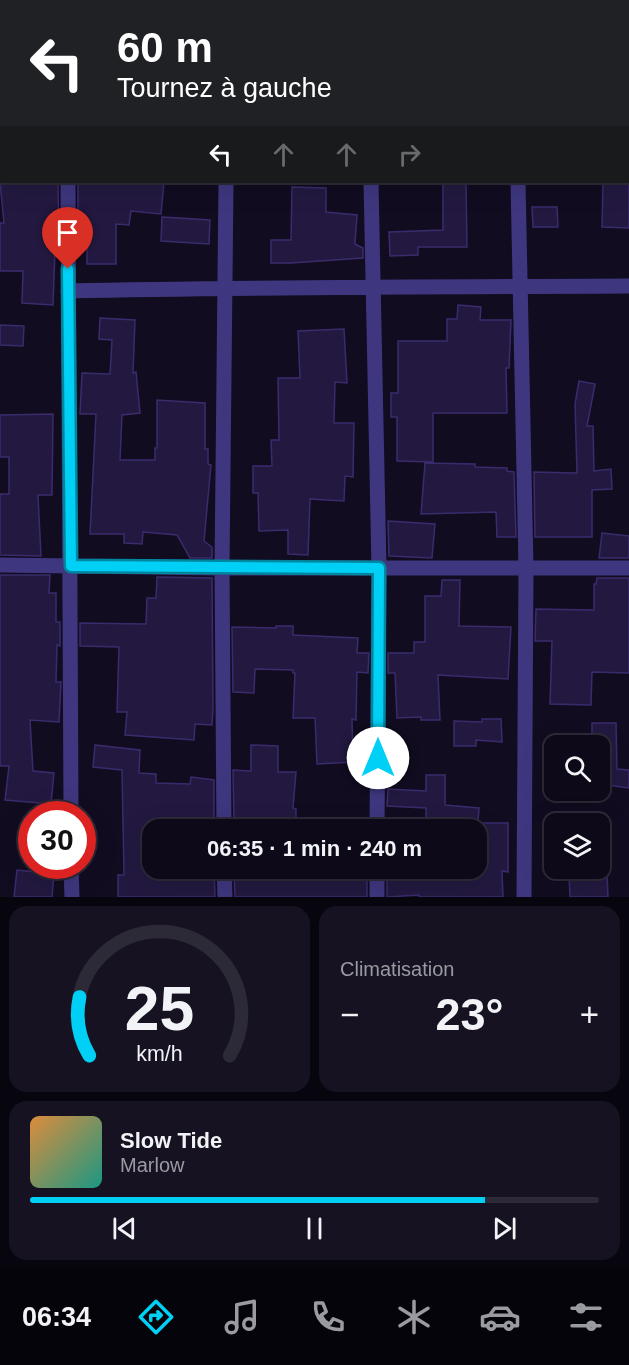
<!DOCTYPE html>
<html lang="fr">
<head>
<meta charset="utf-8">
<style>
	:root { --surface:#0d0918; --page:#161221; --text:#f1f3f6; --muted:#9a9aa2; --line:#2d2a37; --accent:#00d0f6 }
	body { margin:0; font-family:Helvetica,sans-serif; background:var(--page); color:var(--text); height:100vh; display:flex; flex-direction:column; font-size:22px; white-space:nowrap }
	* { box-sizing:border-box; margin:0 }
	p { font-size:20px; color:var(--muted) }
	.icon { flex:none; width:33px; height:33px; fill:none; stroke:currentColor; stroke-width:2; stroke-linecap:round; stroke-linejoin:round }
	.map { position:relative; height:897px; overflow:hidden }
	.panel { display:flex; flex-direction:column; gap:9px; padding:9px; background:#07050d; flex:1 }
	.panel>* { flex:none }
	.guide { position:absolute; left:0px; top:0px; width:630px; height:183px; box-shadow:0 6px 24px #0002,0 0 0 2px var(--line); background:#202124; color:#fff; overflow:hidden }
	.tools { position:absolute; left:544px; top:735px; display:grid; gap:12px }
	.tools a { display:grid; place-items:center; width:66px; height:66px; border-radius:12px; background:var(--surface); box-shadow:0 6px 24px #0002,0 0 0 2px var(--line); font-size:30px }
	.speed { position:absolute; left:18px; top:801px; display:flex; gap:12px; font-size:30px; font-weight:700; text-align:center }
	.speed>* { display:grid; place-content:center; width:78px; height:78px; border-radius:50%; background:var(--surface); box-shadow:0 6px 24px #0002,0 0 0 2px var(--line); line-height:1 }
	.speed .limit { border:9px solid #d22; background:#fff; color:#111 }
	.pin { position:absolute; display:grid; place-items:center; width:51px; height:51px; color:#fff; margin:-62px -26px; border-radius:50% 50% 50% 0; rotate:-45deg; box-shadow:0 0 6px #0007 }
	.pin .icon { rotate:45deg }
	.me { position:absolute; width:66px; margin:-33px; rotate:0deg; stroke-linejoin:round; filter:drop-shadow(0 0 4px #0008) }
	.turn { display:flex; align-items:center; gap:21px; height:126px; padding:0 18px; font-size:27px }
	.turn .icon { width:78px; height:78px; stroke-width:2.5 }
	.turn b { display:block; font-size:42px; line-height:51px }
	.lanes { display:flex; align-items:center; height:57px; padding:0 18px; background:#0003; justify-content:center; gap:30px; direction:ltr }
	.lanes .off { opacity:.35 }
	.big { font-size:45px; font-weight:800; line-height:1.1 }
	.panel .tile { flex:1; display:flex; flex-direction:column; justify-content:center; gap:9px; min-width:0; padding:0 21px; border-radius:18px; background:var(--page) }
	.panel .dial { align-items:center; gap:0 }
	.dial svg { height:156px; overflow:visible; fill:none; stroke:var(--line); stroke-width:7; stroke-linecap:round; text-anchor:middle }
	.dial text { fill:var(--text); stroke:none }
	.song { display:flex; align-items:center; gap:18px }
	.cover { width:72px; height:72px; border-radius:9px; background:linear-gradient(135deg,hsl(30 70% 55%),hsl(170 70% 35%)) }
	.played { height:6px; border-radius:3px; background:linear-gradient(90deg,var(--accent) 80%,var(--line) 80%) }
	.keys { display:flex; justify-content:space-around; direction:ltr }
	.heat { display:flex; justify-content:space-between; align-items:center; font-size:33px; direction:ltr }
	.panel .tiles { flex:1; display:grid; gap:9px; grid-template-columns:1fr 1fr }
	.tile:last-child { grid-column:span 2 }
	.trip { position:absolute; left:142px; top:819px; width:345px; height:60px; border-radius:18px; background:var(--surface); box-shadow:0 6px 24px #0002,0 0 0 2px var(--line); font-weight:800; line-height:60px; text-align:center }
	.tab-bar { display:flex; height:96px; justify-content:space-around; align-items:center; background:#05040a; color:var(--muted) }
	.tab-bar .icon { width:42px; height:42px }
	.tab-bar .on { color:var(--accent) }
	.tab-bar b { font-size:27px; color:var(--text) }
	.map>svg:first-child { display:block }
</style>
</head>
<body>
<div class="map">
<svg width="629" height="897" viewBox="0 0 629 897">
	<rect width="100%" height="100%" fill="#110c20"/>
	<path fill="#231940" stroke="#3b2b6d" stroke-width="1.5" d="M0,182H58L59,249L55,250L53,305L22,303L23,271H0V223H4Z
		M78,182H164L161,214L131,211L129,225L116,224V264H87V246L78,247Z
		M443,182H466L467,247H418V255L390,256L389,232L443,230Z
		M603,182H629V228L602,227Z
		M292,187L326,188V212L357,215L355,244L363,248V258L291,263H271V240H291Z
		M532,207H557L558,227H533Z
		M162,217L210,220L209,244L161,241Z
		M458,305L481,307L480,320H511L509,368H506L507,413H433V462L397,461V417H391V393H398V341H447V319H457Z
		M100,318L135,320L133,373L136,372L140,413L122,415L120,460H155V448H157V400L205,403V449H208V464L211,465L204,541L212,547V558H190L177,535L143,532L142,544L124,543V534H90L96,414H80L82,373L110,374L112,340L99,339Z
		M0,325L24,326L23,346L0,345Z
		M344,329L347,383L335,382L334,423H354L353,477L345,476L344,501L310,499L308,555L288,554V530L259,531L258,493H253V466H272L271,440H279L278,378H300L298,331Z
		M579,381L595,384L587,426H593L594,471L611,469L612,489L592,490V537H535L534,472L577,473L575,404Z
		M53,414L52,495H38L41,556L0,555V494H9V457H0V415Z
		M425,463L475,464V467L507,468V471L514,472L516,537H497L496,512L421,514Z
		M388,521L435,524L432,558L389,556Z
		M602,533L629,536V558H599Z
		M0,575H50L49,593H56V622H60V646L57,645L56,682H61L59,722L30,720L33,771L54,773L51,804L5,800L9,766H0Z
		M157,577L212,578L213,708L212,725L195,724L194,740L125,735L127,712H117L119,647L80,646V623L146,624L147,598H156Z
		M597,578H629V673L592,672L591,705L550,704L552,641H535L536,609L594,610V584H596Z
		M442,580H460L459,626L511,627L508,679L438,675L440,720H421V717L397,718L395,673H388V653H414V642H425V596H441Z
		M276,626H293V635L358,638L357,653H369L368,673L357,672L356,720L352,719L353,762L317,764L315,718H293L295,673H293V670L255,669L254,693L233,692L232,627L276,628Z
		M482,719H501L502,742L476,740V746H454V721L482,722Z
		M592,723H616L617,769L629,770V788L600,784V746H592Z
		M95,745L140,750L139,773L156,774V783L190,784L191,777L214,780V819H201V830H153V868H209V870H214L215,897H118V875H124L122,770L93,767Z
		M251,745L278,746V772H296L293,808L296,809V830H253L254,820H234L233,770L251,771Z
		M426,775H445V805L479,808L478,823H508V872L502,871L503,897H419V895L387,897V868H477V830H450V823H426V808L387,806L388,789L426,791Z
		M306,868H367V897H235L234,870H270V873L306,872Z
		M17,870L54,874L52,897H14Z
		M607,873L608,897H570L569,875Z"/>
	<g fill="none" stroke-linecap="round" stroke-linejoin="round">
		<path stroke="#3e377f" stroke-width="15" d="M227,0V2
			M369,0V2
			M514,0V2
			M69,2V0
			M68,182L71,814
			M371,182L379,568L377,830
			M518,182L526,568L524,897
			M68,291C255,287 442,287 629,286
			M0,565L222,568H629
			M224,830L222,568L226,182
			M71,866L72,897
			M224,868L225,897
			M377,897V868"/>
	</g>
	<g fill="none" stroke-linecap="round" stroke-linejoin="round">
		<g stroke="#0087a0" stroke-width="15">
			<path id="route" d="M68,269L71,566L379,568L378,758"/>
		</g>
		<use href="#route" stroke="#00d0f6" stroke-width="10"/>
	</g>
</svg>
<div class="tools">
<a><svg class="icon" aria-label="search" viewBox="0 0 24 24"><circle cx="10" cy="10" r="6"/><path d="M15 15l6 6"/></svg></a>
<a><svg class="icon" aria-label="layers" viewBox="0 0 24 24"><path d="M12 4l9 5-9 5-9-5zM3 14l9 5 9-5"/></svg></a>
</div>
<div class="speed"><div class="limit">30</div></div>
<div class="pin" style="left:68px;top:269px;background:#d93025"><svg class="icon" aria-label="arrive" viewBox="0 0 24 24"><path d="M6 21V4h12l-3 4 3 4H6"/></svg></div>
<svg class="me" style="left:378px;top:758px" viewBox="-20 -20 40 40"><circle r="19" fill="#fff"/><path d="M0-13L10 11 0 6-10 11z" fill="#00d0f6"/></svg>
<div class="trip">06:35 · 1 min · 240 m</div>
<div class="guide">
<div class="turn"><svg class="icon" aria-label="left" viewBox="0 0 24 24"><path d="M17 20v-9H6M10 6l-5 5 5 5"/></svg><div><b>60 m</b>Tournez à gauche</div></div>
<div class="lanes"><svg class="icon" aria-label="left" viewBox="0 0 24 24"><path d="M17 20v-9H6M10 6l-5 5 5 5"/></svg><svg class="icon off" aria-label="ahead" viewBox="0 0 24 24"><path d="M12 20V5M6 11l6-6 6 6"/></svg><svg class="icon off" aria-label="ahead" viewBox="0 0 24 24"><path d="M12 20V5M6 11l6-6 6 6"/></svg><svg class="icon off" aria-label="right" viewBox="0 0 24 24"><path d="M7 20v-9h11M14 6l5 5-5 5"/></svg></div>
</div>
</div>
<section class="panel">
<div class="tiles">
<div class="tile dial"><svg viewBox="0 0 100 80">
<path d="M14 69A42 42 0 1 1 86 69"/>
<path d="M14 69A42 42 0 0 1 9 39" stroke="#00d0f6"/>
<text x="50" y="56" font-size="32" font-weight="700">25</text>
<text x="50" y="72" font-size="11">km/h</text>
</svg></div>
<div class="tile"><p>Climatisation</p>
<div class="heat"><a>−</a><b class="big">23°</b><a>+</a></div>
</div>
<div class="tile">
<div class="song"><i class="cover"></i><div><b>Slow Tide</b><p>Marlow</p></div></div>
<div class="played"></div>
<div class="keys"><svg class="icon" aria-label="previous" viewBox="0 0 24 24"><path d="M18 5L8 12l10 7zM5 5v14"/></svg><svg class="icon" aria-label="pause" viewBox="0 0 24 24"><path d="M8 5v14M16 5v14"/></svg><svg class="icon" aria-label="next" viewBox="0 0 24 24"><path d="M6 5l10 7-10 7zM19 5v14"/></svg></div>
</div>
</div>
</section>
<nav class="tab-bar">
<b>06:34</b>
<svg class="icon on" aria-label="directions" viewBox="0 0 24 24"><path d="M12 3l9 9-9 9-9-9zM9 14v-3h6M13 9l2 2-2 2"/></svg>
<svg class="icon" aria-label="music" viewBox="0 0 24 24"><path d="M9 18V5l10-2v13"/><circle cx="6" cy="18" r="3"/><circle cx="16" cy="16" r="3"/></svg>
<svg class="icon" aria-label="phone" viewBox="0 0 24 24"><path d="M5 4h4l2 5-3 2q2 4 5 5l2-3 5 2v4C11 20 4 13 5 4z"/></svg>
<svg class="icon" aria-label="climate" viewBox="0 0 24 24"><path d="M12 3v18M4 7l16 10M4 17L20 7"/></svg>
<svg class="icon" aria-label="car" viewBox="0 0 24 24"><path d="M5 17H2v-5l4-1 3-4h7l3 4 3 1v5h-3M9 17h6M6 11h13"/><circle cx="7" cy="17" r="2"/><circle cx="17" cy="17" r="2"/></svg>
<svg class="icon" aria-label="filters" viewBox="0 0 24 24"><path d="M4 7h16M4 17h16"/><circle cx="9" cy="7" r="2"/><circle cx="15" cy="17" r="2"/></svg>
</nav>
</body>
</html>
